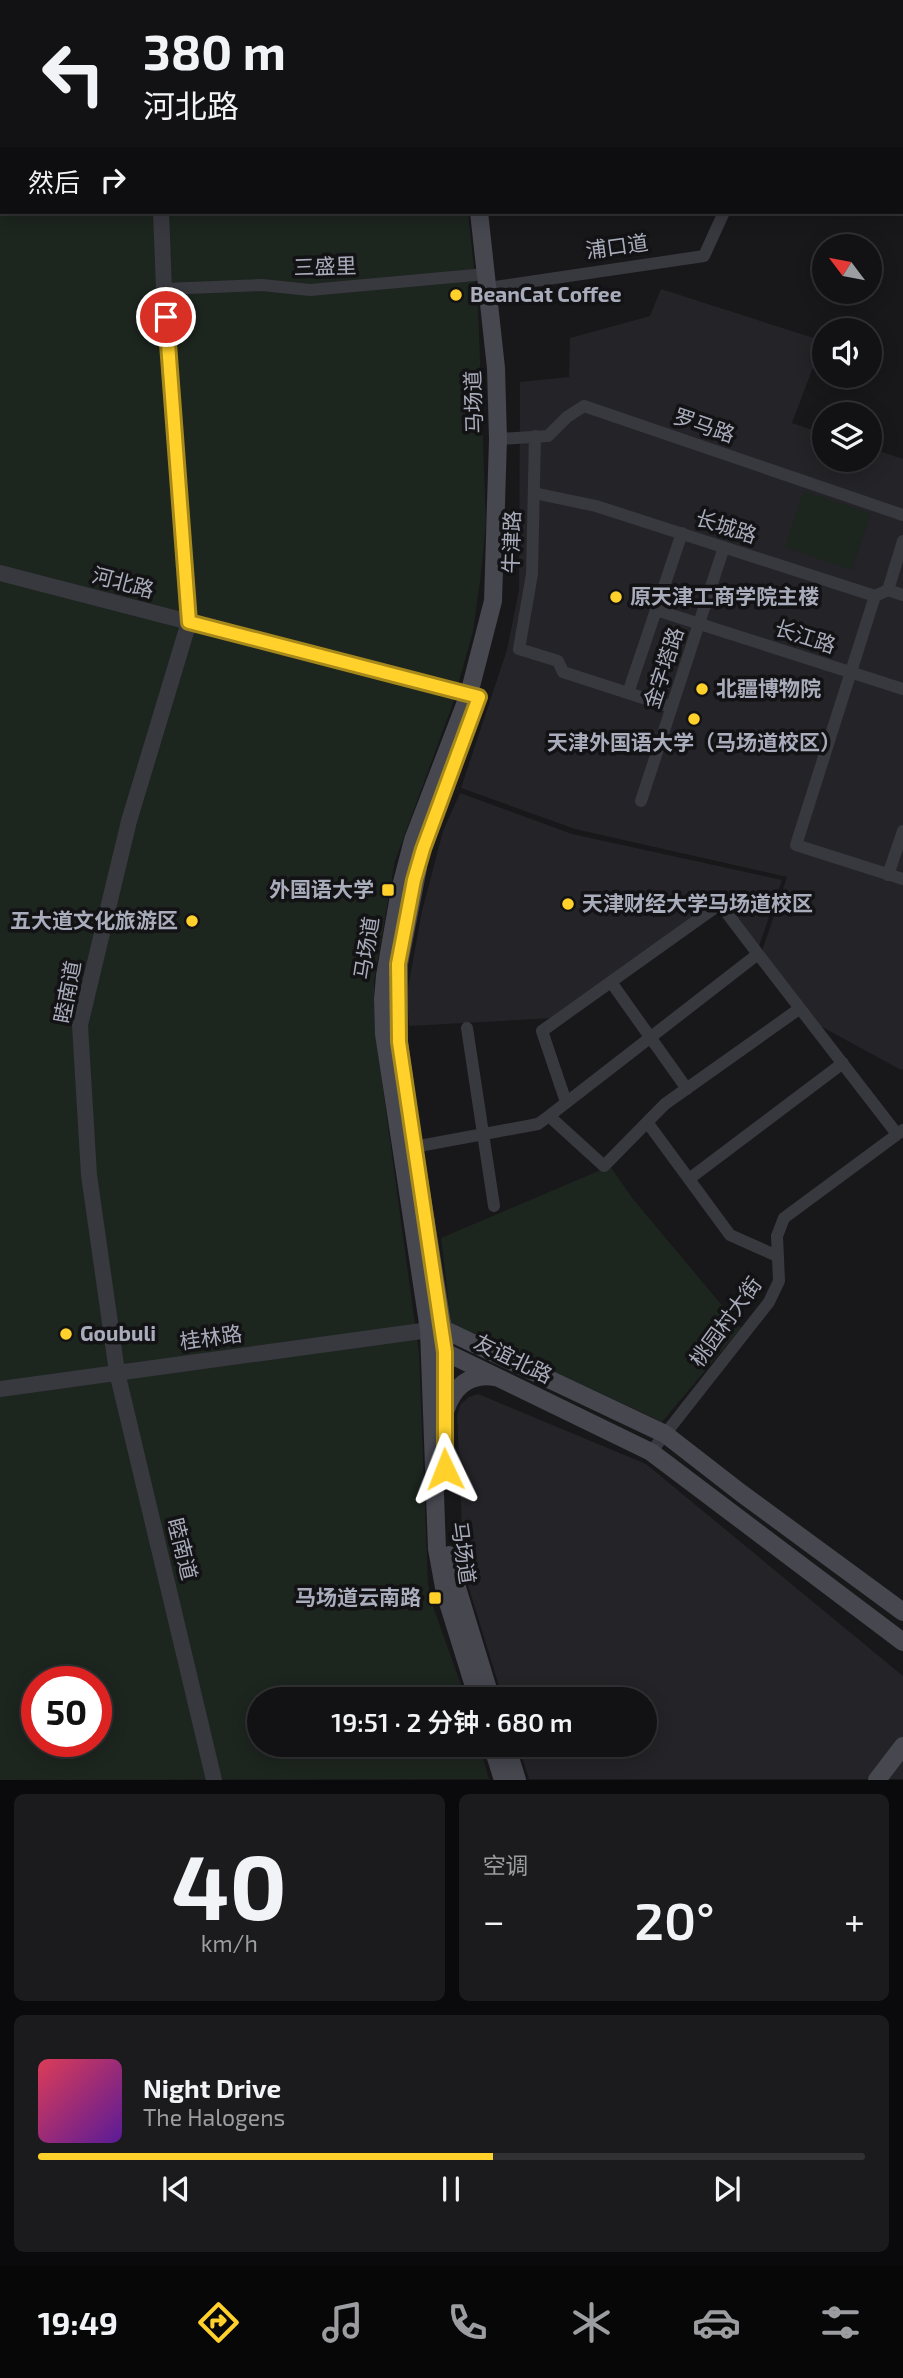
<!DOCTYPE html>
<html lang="zh">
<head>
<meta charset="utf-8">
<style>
	:root { --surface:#121114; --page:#1b1a1d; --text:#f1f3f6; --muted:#9c9da0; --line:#313134; --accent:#ffd12a }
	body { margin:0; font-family:"Exo 2","Noto Sans SC",sans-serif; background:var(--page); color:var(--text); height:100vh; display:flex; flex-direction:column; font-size:26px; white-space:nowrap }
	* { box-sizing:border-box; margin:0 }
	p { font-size:23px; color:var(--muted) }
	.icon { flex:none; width:38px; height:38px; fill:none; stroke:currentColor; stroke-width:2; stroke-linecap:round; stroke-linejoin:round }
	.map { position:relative; height:1780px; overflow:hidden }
	.side { display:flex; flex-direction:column; gap:14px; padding:14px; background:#0a090b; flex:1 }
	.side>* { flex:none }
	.guide { position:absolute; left:0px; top:0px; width:903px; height:214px; box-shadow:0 4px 18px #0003,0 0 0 2px var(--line); background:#121114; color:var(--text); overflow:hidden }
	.needle { width:46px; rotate:302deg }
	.fabs { position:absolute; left:812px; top:234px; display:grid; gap:14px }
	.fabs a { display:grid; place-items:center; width:70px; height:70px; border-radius:50%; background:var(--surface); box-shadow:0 4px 18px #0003,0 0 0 2px var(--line); font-size:35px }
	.speed { position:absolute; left:21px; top:1666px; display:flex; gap:14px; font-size:35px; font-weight:700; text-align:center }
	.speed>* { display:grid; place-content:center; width:91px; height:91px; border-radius:50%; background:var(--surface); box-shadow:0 4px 18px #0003,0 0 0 2px var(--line); line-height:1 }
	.speed .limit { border:10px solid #d22; background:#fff; color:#111 }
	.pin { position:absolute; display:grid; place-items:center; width:60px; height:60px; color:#fff; margin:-30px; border:4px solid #fff; border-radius:50%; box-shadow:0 2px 7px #0007 }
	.me { position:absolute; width:77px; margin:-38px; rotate:358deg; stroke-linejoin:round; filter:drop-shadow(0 0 5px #0008) }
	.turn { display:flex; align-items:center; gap:24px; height:147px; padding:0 28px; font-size:32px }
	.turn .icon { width:91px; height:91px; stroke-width:2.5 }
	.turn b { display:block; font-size:49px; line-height:60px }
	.then { display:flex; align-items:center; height:66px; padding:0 28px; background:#0003; gap:14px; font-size:26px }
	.big { font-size:52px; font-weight:600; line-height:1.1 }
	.side .widget { flex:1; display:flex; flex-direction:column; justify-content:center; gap:10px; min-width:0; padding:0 24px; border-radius:10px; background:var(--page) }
	.side .dial { align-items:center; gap:0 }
	.dial b { font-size:91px; line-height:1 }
	.song { display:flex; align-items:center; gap:21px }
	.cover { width:84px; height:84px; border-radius:10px; background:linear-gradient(135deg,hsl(350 70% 55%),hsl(270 70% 35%)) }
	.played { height:7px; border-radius:4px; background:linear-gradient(90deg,var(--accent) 55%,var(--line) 55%) }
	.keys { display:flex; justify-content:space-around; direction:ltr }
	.heat { display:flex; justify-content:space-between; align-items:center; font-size:38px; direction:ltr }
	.side .tiles { flex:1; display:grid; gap:14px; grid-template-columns:1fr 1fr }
	.widget:last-child { grid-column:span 2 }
	.trip { position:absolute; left:247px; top:1687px; width:410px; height:70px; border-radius:35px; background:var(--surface); box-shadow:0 4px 18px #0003,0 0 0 2px var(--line); font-weight:600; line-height:70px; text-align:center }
	.dock { display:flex; height:112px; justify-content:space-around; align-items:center; background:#070708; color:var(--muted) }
	.dock .icon { width:49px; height:49px }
	.dock .on { color:var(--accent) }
	.dock b { font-size:32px; color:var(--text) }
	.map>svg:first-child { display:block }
</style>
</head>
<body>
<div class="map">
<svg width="903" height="1780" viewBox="0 0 903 1780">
	<rect width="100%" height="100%" fill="#18171a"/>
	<path fill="#242327" d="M477,0H808L477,2Z
		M661,289L823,341L792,423L824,434V460H870V448L903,459V1069L901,1070L815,1023L762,951L787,877L575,829L461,788L507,650L519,590L520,382L569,377L570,338L650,316Z
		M460,793L572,834L782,880L759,946L721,898L553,1018L409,1026L407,993L422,911L443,831Z
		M478,1394L646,1464L903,1676V1779H529L518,1745H644V1699H503L464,1572L457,1415L461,1404L469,1397Z"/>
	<path fill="#1d251f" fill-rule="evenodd" d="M0,0L424,2H2V212H468L478,305L486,523L481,574L473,632L452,706L395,861L374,981L375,1030L419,1353L428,1584L434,1609L466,1699H259V1745H479L489,1779L0,1780ZM37,1682H96V1741H37Z
		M804,491L871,514L852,570L785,547Z
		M610,1166L633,1199L741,1328L662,1422L451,1323L441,1238Z"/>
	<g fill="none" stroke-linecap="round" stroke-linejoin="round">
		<path stroke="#38383f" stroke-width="12" d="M488,288L704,256L724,212
			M164,289L262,285L310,290L486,274
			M535,436L532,574L519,649L558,661L563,672L671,707
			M498,439L548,436L567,417L584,406L903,515
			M534,493L596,506L875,596L888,590L903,595
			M888,590L903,541
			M875,596L796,845L903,879
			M656,610L903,689
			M628,693L682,533
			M641,801L724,547
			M888,875L903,831
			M758,954L897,1134
			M611,982L687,1089
			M467,1028L494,1206
			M549,1116L604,1166L665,1104L799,1009
			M647,1122L730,1235L777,1256
			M414,1147L538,1124L549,1116L758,954L720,904L542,1031L566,1102
			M689,1179L843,1063
			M651,1452L769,1302L779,1281L777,1236L784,1218L903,1130"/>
		<path stroke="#38383f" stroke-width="16" d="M152,0V2
			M255,0L263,2
			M821,2L822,0
			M161,212L164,289L189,622L129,821L80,1025L89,1175L117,1372L214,1780
			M0,573L479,697
			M0,1389L429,1330"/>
		<path stroke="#46474f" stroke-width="18" d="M446,0L447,2
			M459,0V2
			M901,31L903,32
			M901,49H903
			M407,1100L399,1042V964L418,868
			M413,1141L443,1329L445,1352L443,1415
			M436,1329H443L665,1434L741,1493L903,1612
			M439,1344L445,1352L651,1452L903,1642
			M446,1409C454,1386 470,1373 495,1377
			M449,1555L452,1571L491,1699
			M478,1699L445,1593L437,1549L429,1330L384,1034L383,999L385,976L400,890L413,840L469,694L493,601L498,439L496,368L479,212
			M492,1745L503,1780
			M506,1745L517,1780
			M877,1780L903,1746"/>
	</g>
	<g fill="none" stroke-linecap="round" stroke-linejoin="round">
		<g stroke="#a6881b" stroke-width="18">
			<path id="route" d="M166,317L189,622L479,697L423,849L414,880L398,964L399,1042L445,1352V1469"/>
		</g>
		<use href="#route" stroke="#ffd12a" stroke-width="12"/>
	</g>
	<g fill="#ffd12a" stroke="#131215" stroke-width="2.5">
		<circle cx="456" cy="295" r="7"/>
		<circle cx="616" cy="597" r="7"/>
		<circle cx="702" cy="689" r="7"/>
		<circle cx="694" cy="719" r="7"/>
		<rect x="381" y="883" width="14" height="14" rx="3.5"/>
		<circle cx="568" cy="904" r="7"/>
		<circle cx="192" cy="921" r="7"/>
		<circle cx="66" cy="1334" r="7"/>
		<rect x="428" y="1591" width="14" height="14" rx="3.5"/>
	</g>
	<g text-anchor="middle" stroke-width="7" stroke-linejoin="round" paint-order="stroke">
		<g font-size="21" fill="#a8acbb" stroke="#131215">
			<text transform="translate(617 247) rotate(-8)" y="7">浦口道</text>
			<text transform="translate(325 267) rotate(-2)" y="7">三盛里</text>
			<text transform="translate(474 402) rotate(-92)" y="7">马场道</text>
			<text transform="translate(704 426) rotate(19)" y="7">罗马路</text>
			<text transform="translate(726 527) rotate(18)" y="7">长城路</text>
			<text transform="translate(512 542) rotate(-88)" y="7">牛津路</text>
			<text transform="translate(123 583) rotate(15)" y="7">河北路</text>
			<text transform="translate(805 637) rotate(18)" y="7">长江路</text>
			<text transform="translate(664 668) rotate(-72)" y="7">金字塔路</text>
			<text transform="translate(367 948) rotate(-81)" y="7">马场道</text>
			<text transform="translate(68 992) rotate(-79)" y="7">睦南道</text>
			<text transform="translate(726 1322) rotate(-54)" y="7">桃园村大街</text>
			<text transform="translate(211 1338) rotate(-8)" y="7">桂林路</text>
			<text transform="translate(513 1359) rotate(26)" y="7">友谊北路</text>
			<text transform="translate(182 1549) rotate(76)" y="7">睦南道</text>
			<text transform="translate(463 1553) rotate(82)" y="7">马场道</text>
		</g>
		<g font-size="21" font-weight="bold" fill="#a8acbb" stroke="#131215" text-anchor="start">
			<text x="470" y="302">BeanCat Coffee</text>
			<text x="630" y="604">原天津工商学院主楼</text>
			<text x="716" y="696">北疆博物院</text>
			<text x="694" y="750" text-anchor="middle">天津外国语大学（马场道校区）</text>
			<text x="374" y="897" text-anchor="end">外国语大学</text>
			<text x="582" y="911">天津财经大学马场道校区</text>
			<text x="178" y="928" text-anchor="end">五大道文化旅游区</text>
			<text x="80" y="1341">Goubuli</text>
			<text x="421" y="1605" text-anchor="end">马场道云南路</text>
		</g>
	</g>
</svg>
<div class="fabs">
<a><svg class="needle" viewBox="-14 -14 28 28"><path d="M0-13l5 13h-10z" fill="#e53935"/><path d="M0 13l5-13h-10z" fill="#9c9da0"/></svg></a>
<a><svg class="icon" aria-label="sound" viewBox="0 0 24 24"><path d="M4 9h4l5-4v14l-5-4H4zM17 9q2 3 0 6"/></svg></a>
<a><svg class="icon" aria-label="layers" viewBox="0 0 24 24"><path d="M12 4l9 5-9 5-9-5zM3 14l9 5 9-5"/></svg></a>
</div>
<div class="speed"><div class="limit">50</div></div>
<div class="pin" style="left:166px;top:317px;background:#d93025"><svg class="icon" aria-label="arrive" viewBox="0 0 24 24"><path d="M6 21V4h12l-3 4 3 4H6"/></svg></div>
<svg class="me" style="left:445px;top:1469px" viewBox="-20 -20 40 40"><path d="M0-17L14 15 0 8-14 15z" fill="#ffd12a" stroke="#fff" stroke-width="4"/></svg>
<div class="trip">19:51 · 2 分钟 · 680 m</div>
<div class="guide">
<div class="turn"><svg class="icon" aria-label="left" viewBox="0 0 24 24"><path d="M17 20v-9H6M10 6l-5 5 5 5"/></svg><div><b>380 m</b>河北路</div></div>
<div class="then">然后<svg class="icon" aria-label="right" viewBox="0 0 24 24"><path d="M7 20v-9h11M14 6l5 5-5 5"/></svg></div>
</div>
</div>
<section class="side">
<div class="tiles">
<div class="widget dial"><b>40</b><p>km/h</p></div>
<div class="widget"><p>空调</p>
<div class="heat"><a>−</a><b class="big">20°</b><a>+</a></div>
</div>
<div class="widget">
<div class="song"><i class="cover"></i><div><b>Night Drive</b><p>The Halogens</p></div></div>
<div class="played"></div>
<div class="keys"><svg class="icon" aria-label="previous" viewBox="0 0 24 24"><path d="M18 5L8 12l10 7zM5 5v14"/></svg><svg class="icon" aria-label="pause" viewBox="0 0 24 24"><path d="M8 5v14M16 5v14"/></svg><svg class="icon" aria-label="next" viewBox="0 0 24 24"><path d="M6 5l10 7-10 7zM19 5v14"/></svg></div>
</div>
</div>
</section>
<nav class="dock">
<b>19:49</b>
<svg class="icon on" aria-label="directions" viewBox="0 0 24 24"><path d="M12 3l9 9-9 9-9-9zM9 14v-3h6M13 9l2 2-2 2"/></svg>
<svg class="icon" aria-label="music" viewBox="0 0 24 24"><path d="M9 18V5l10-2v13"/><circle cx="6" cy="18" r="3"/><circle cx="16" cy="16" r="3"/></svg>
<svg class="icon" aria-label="phone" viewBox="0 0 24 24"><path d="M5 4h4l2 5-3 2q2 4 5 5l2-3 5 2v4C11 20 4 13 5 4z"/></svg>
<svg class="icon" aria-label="climate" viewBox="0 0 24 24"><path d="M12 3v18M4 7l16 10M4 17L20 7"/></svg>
<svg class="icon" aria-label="car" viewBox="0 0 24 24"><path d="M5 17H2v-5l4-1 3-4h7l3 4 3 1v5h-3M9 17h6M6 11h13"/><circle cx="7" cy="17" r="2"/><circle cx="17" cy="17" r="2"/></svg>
<svg class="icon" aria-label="filters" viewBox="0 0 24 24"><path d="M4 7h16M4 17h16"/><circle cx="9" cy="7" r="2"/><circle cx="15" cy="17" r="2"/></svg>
</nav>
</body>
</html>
